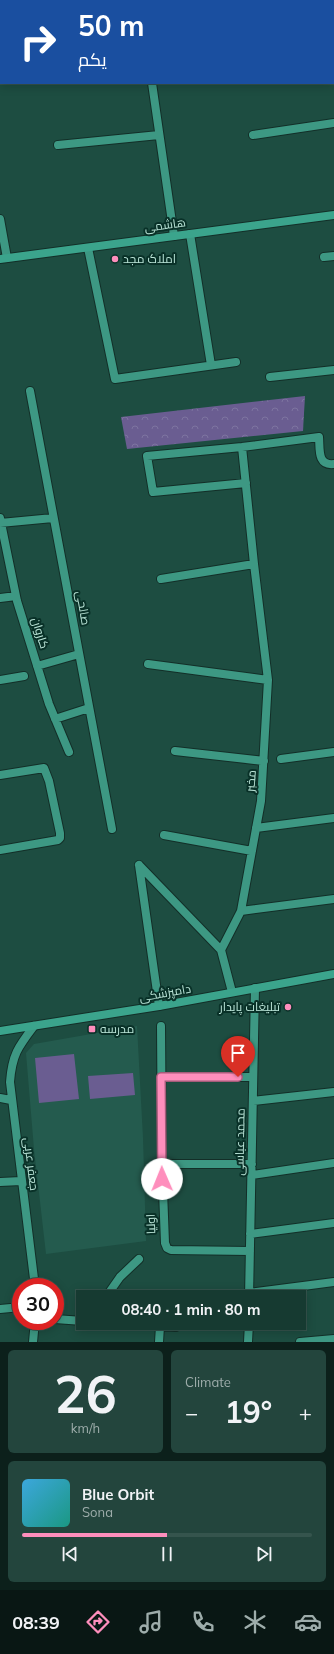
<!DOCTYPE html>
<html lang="en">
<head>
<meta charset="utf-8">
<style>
	:root { --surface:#163a31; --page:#23453d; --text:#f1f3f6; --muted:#9eadab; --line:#35544d; --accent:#fe8ebc }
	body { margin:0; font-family:Mulish,Cairo,sans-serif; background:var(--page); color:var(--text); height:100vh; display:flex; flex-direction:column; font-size:15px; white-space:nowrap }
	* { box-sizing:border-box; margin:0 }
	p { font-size:13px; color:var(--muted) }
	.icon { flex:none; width:22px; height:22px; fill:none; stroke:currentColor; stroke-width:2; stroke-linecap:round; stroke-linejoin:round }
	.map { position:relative; height:1342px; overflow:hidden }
	.side { display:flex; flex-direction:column; gap:8px; padding:8px; background:#0c201b; flex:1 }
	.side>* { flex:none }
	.banner { position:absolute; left:0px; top:0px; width:334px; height:84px; box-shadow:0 2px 10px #0003,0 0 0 1px var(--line); background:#1a4fa0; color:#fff; overflow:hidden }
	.speed { position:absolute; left:12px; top:1278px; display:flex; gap:8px; font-size:20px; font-weight:700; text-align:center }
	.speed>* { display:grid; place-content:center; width:52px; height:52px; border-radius:50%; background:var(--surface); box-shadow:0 2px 10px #0003,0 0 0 1px var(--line); line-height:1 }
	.speed .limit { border:6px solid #d22; background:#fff; color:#111 }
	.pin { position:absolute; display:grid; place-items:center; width:34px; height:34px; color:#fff; margin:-41px -17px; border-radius:50% 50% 50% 0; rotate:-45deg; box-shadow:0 0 4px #0007 }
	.pin .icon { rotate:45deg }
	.me { position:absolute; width:44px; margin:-22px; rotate:359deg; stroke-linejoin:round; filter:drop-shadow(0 0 3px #0008) }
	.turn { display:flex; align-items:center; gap:14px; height:84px; padding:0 12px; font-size:18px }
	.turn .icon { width:52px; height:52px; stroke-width:2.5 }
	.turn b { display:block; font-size:28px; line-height:34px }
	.big { font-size:30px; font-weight:700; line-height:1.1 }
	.side .tile { flex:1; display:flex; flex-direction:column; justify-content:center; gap:6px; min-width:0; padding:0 14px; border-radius:6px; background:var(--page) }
	.side .dial { align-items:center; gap:0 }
	.dial b { font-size:52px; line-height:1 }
	.song { display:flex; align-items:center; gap:12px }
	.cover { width:48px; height:48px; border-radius:6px; background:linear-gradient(135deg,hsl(200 70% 55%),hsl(170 70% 35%)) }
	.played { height:4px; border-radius:2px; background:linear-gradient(90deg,var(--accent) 50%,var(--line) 50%) }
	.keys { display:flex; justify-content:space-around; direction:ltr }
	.heat { display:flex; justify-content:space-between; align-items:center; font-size:22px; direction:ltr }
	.side .tiles { flex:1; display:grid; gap:8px; grid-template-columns:1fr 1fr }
	.tile:last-child { grid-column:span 2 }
	.trip { position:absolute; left:76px; top:1290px; width:230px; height:40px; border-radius:0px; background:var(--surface); box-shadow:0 2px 10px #0003,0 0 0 1px var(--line); font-weight:700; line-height:40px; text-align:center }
	.tab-bar { display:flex; height:64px; justify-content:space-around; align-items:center; background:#091714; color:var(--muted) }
	.tab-bar .icon { width:28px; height:28px }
	.tab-bar .on { color:var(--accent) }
	.tab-bar b { font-size:18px; color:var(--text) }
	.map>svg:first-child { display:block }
</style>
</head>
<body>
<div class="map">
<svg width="334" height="1342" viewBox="0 0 334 1342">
	<defs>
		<pattern id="park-crowns" width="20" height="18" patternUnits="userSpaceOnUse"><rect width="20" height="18" fill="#6a5d91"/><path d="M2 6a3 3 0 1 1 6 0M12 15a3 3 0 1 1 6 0" fill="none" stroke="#7d74a0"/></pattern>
	</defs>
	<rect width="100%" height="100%" fill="#1d4d41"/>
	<path fill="#245b4e" d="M137,1026L143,1138L146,1241L46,1254L34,1149L26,1053L34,1044Z"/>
	<path fill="url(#park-crowns)" d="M305,396L303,431L127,449L121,417Z"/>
	<path fill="#6a5d91" d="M74,1054L79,1099L39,1103L35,1058Z
		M133,1073L135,1095L90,1099L88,1076Z"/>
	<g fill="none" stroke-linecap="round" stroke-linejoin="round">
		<g stroke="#132f28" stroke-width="10">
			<path id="minor" d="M140,0V1
				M291,0V1
				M74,1L81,0
				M333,21L334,20
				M152,83L174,236
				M253,135L334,123
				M58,145L159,135
				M0,219L7,258
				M190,234L211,365
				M88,248L115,379L236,362
				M324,257L334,256
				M270,377L334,370
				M30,391L112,829
				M246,483L153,492L147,456L242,447L319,437C320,449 317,466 334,464
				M0,518L17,601L49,704L69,752
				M0,523L53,518
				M161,579L254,564
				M0,598L16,596
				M148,664L268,680
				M37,666L79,654
				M0,680L24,676
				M55,719L89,708
				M175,751L264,761
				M281,759L334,752
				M0,775L44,768L49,781L60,833V838L58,840L0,850
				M256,828L334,818
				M164,835L252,851
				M139,865L159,1006
				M139,865L221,950
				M241,911L334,899
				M232,992L221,950L241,911L261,801L268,680L254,564L242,447
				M34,1026C18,1047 12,1055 10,1082L35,1287
				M161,1026L162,1164L165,1243L167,1248L171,1250L250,1251
				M161,1077H253
				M0,1098L11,1100
				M253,1101L334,1092
				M162,1164H252
				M252,1175L334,1163
				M0,1182L21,1181
				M250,1234L334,1223
				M249,1293L334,1282
				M106,1297L120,1277L139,1259
				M249,1297L255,988
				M0,1309L21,1307
				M55,1319L83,1321
				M108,1323L176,1327
				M33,1342L35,1321
				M159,1342L160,1326
				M248,1342L249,1323
				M300,1342L334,1339"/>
		</g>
		<g stroke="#132f28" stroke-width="10">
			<path id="secondary" d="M0,259L334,215
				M0,1031L159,1006L334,974"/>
		</g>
		<use href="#minor" stroke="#3d9883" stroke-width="8"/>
		<use href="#secondary" stroke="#3ba48c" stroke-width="8"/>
	</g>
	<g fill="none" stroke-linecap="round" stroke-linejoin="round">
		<g stroke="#a55c7a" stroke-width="10">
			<path id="route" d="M162,1179L161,1077H238"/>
		</g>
		<use href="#route" stroke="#fe8ebc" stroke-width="7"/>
	</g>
	<g fill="#fe8ebc" stroke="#093128" stroke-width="1.5">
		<circle cx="115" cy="259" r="4"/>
		<circle cx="288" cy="1007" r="4"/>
		<rect x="88" y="1025" width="8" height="8" rx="2"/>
	</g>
	<g text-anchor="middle" stroke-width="4" stroke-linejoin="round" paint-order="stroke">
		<g font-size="12" fill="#bbe5d8" stroke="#093128">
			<text transform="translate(165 225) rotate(-8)" y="4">هاشمی</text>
			<text transform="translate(83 608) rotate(80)" y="4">صالحی</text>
			<text transform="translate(40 633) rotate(73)" y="4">کاروان</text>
			<text transform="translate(251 781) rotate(-85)" y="4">مخبر</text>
			<text transform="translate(165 993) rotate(-10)" y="4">دامپزشکی</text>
			<text transform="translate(240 1142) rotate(-89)" y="4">محمد عباسی</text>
			<text transform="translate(31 1164) rotate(83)" y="4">جعفر عربی</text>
			<text transform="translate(151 1224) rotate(-92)" y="4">اولیا</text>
		</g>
		<g font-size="12" fill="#bbe5d8" stroke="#093128" text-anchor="start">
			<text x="123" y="263">املاک مجد</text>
			<text x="280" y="1011" text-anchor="end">تبلیغات پایدار</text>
			<text x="100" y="1033">مدرسه</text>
		</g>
	</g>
</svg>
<div class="speed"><div class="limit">30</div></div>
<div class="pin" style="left:238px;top:1077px;background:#d93025"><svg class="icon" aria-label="arrive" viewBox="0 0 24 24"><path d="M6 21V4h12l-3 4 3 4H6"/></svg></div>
<svg class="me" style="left:162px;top:1179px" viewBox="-20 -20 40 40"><circle r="19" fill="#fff"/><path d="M0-13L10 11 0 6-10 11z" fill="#fe8ebc"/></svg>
<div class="trip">08:40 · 1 min · 80 m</div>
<div class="banner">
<div class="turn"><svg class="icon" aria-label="right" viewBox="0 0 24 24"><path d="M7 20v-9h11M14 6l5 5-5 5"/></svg><div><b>50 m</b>یکم</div></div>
</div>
</div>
<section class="side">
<div class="tiles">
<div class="tile dial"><b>26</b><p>km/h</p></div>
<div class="tile"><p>Climate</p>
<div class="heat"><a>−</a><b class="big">19°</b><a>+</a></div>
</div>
<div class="tile">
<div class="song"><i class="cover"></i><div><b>Blue Orbit</b><p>Sona</p></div></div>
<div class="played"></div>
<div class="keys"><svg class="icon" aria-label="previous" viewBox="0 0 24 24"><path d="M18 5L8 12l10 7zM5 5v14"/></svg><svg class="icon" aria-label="pause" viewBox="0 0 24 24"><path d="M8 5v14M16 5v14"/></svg><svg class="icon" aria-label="next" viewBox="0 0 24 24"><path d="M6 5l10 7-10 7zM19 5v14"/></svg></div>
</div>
</div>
</section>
<nav class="tab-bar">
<b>08:39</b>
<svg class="icon on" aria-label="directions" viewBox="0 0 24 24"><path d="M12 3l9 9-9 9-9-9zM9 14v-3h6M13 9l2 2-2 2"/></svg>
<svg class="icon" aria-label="music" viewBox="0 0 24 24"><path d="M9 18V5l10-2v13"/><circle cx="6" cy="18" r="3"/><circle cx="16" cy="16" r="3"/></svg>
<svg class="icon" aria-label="phone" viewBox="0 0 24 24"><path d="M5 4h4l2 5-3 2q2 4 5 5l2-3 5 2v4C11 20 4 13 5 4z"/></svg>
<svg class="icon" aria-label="climate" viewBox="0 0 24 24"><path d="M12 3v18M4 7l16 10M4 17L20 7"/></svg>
<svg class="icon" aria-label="car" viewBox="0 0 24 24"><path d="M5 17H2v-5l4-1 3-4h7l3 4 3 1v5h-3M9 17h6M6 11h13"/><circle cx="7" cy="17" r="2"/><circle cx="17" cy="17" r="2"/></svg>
</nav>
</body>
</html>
